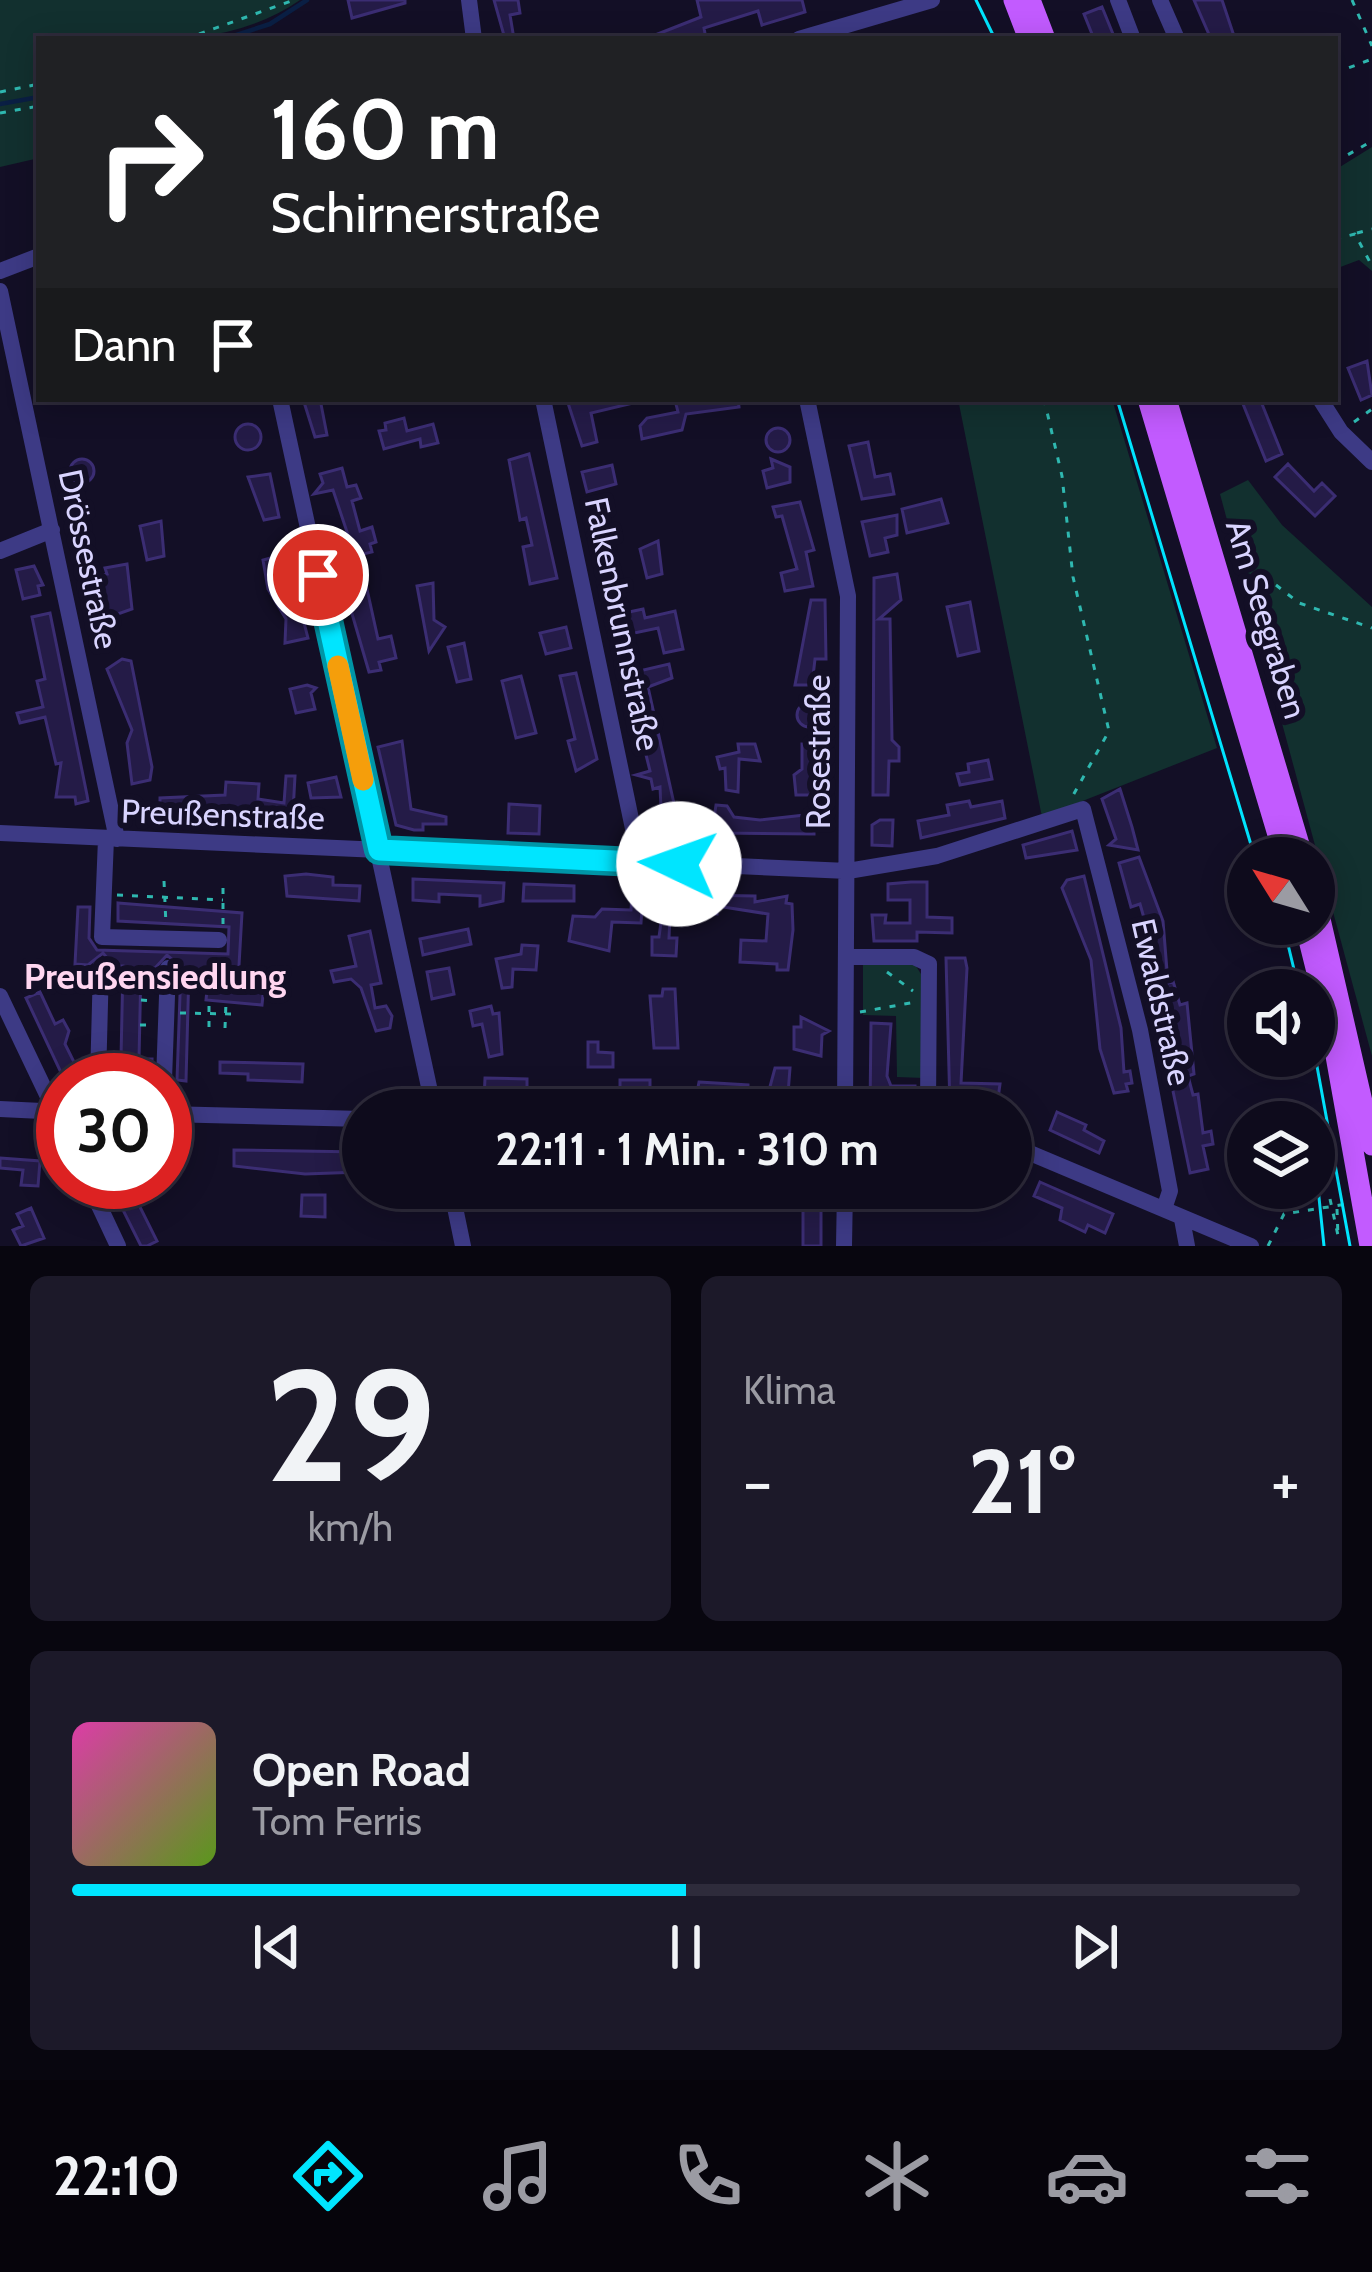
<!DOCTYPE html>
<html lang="de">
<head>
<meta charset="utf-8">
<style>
	:root { --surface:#0e0b1c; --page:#1c1929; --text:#f1f3f6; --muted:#9b9ba3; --line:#2e2b3b; --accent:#00e5ff }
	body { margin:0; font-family:Cabin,sans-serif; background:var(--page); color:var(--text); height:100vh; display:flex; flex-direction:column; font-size:45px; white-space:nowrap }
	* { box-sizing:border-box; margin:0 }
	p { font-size:39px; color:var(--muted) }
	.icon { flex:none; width:66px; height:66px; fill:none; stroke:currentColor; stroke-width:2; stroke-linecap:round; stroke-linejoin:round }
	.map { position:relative; height:1246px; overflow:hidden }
	.panel { display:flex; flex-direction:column; gap:30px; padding:30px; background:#08060f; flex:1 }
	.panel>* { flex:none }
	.banner { position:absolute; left:36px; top:36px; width:1302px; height:366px; border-radius:0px; box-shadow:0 6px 30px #0003,0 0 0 3px var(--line); background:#202124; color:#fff; overflow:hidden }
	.needle { width:78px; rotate:307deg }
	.tools { position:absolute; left:1227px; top:837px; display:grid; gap:24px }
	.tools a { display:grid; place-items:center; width:108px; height:108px; border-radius:50%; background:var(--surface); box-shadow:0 6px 30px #0003,0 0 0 3px var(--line); font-size:60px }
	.speed { position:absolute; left:36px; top:1053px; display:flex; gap:24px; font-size:60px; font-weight:700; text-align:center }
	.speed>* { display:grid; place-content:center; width:156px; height:156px; border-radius:50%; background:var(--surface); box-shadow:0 6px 30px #0003,0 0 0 3px var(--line); line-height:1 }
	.speed .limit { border:18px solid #d22; background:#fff; color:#111 }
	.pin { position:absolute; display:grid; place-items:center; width:102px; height:102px; color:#fff; margin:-51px; border:6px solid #fff; border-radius:50%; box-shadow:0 3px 12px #0007 }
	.me { position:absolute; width:132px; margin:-66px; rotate:273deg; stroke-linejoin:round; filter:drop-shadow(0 0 9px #0008) }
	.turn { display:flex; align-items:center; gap:42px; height:252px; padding:0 36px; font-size:54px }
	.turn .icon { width:156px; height:156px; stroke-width:2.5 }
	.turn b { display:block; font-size:84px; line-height:102px }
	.then { display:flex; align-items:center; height:114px; padding:0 36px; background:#0003; gap:24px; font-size:45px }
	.big { font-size:90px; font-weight:700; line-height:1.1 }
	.panel .tile { flex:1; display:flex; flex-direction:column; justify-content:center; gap:18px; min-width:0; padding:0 42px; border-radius:18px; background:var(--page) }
	.panel .dial { align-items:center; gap:0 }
	.dial b { font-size:156px; line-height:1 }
	.song { display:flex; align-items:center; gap:36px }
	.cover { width:144px; height:144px; border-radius:18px; background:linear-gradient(135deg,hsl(320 70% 55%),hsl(90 70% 35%)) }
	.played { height:12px; border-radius:6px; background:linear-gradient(90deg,var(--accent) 50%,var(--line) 50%) }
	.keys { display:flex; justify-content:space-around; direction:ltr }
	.heat { display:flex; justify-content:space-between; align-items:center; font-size:66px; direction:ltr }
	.panel .tiles { flex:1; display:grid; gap:30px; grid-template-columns:1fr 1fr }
	.tile:last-child { grid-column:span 2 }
	.trip { position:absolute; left:342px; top:1089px; width:690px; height:120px; border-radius:60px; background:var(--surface); box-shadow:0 6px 30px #0003,0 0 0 3px var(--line); font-weight:700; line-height:120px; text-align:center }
	.dock { display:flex; height:192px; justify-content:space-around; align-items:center; background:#06040b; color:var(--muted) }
	.dock .icon { width:84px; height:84px }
	.dock .active { color:var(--accent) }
	.dock b { font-size:54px; color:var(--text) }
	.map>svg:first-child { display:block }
</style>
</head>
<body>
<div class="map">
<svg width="1372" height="1246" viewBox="0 0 1372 1246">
	<rect width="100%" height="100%" fill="#130f26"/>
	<path fill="#12302f" d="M0,0H300C224,53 128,39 39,39V158L0,167Z
		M1372,147V271L1359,260L1335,269V170Z
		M958,399H1112L1217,748L1042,817Z
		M1248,480L1282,525L1372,607V1056L1220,494Z
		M863,963H914L921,974L924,1078L897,1077L896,1016L863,1015Z"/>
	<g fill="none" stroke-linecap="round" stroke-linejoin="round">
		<path stroke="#0a1f44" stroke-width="4.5" d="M224,39L270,24L307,0
			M0,104L39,97"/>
	</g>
	<path fill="#241b47" stroke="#3b2d73" stroke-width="3" d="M348,0H405V3L352,18Z
		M494,0H518L520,13L510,15L514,39H505Z
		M697,0H802L805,12L762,25L758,11L704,28L706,39H645L701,17Z
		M1194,0H1222L1235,39H1211Z
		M1102,7L1113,34L1111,39H1094L1084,14Z
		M1367,361L1372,395L1361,400L1348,368Z
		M303,399H320L327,435L315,437Z
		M586,399L633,403L591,413L597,442L582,446L568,403Z
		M698,399H738L739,407L686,414L682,430L642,439L640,426L647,418L678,412L676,404Z
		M1241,399H1260L1282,454L1266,461Z
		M404,418L407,431L433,424L438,443L421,447L420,439L384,449L379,431L386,430L385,423Z
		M235 437a13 13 0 1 1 26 0a13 13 0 1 1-26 0Z
		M766 440a12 12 0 1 1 24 0a12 12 0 1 1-24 0Z
		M868,442L875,477L890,474L894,494L862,499L849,446Z
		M529,454L557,578L530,584L523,547L532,545L526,518L520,520L509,460Z
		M70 471a12 12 0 1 1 24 0a12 12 0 1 1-24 0Z
		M771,459L790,467V482L767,488L763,471L773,468Z
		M1288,464L1314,491L1322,483L1335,496L1315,516L1275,477Z
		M612,465L616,484L587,492L582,472Z
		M342,468L347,487L356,485L361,498L352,501L360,531L372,527L376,542L370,544L372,552L355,556L333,490L314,494L323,483L320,474Z
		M270,474L279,517L264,520L248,477Z
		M941,499L948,523L907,533L902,509Z
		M800,502L814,550L806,552L813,586L785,591L781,573L797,569L782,516L776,517L773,507Z
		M897,515V535L885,538L888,552L870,556L862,522Z
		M161,521L164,556L147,560L140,526Z
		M658,541L662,574L647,578L640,549Z
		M285,554L294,564L290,569L308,638L285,643L286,619L268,589L263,560Z
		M127,564L132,609L104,619L101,575L107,574L105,568Z
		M34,566L43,585L38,586L40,595L23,599L16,570Z
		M363,571L378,639L391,636L396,658L379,662L381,670L369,672L341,576Z
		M897,574L901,600L879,619H890L892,740L899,747V761H889L888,795H873L874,578Z
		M433,583L434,620L445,627L429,651L417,586Z
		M811,600H825L826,659H815L812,685H795Z
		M970,602L979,651L958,656L947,607Z
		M643,609L645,618L675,611L683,649L664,653L658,628L620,636L615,615Z
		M50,613L87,795L88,801L76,804L75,797H56L61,763L56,764L45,717L20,723L17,713L43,707L37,681L45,679L32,617Z
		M566,627L571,648L546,654L540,633Z
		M464,643L471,679L457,682L448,647Z
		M122,659L131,661L152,767L150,780L132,784L127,743L132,730L107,669Z
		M669,664L672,678L648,687L679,826L662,829L660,787L653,789L651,779L636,775L650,771L626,674Z
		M576,673L597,759L576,771L568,741L575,739L560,676Z
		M521,676L536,733L516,738L502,681Z
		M307,685L316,688L311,693L315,709L296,713L290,689Z
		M797 715a12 12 0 1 1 24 0a12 12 0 1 1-24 0Z
		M402,741L411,809L446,817V824H423V830H414L396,825L378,747Z
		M738,744H755L760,761L739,759L738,792L726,790L725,768L720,769L717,757L739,752Z
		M802,744H821L819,795H796L794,775L802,769Z
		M988,760L992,779L960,785L957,774L969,772L968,764Z
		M286,776H295L293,812L262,823L251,822V811L208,809L207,820L177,817L172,822L168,810L160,808V798L225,795L226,782L259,784L258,799L284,803Z
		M336,777L341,797L311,798L308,783Z
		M1120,789L1132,827L1138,850L1109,845L1116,839L1102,799Z
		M969,801L971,807L1002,801L1005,818L921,838L918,821L949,815L947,805Z
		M509,804L540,806L539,834L508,833Z
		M716,805L727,806L734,817L760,820L814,814V834L718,833L719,825H713Z
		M880,820H893L892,846L872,845V825Z
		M1072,831L1077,850L1026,858L1023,845Z
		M1139,857L1163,921L1168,983L1173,981L1180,1005L1187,1003L1194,1074L1188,1076L1193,1095L1198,1094L1203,1133L1211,1131L1213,1144L1203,1146L1208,1169L1190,1173L1168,1067L1180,1065L1165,993L1153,996L1143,950L1149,949L1148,932L1140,904L1131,907L1119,863Z
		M306,874L333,877V885L360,886L359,901L287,896L285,876Z
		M1084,876L1121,1028L1124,1072L1130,1071L1132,1083L1126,1084L1128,1091L1114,1093L1100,1049L1091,960L1062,888L1067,880Z
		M413,879L504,883L503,901L480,906V896L439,894V902L413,900Z
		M911,882H927V917L952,918V933L917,932V941H874L872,915H886L885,923H910V900H888V884Z
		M524,884L574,886V901H523Z
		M632,893L653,894L652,910L642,909L641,923L612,922L609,951L569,941L573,916L595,917L602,909L631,910Z
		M696,895L755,896V902L787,896L786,903L792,904L793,930L788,970H777V964L740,962L741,940L766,941L768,914L717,906V914L684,913L685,900L696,901Z
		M118,903L242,913L238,983L264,985L262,1005L206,1000L209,970L189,969L186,1081L177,1080L181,967L167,955L155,968L141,967L139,1059H152L151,1079H111L112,1058H121L123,966H114L103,953L88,965L75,964L78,907H90L89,938L97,950L228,954L229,927L118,921Z
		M662,915L670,916L669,938H677L676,956L652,955V937H659Z
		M468,929L471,944L423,955L420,939Z
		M370,931L381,983L371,985L375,1008L386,1006L392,1016L390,1028L376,1031L361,988L351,979L334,982L331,971L356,966L349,936Z
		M522,945L538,946L536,970L513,969L512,987L502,988L496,959L521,954Z
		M946,958H965L967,968L961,1083L1000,1084L998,1099L1004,1100L992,1110L966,1103V1108H950Z
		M449,968L454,994L432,999L427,972Z
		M663,989H675L678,1048H654L650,996H662Z
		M40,992L55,1024L63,1020L69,1031L65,1044L79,1072L64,1079L26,998Z
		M491,1006L493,1014L499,1013L502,1054L489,1057L482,1024L473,1026L470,1011Z
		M801,1017L829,1031L822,1035L821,1056L794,1049V1027H801Z
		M871,1023L891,1024L887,1076L891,1086H915V1110H870Z
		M588,1042H598V1052L613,1053V1067H588Z
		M220,1062L303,1064L302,1082L248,1080V1074L220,1073Z
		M775,1068H790L788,1094H768Z
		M485,1078L527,1079V1097L484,1100Z
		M620,1080H650V1097L620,1096Z
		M699,1082L748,1085V1100L696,1098Z
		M1057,1112L1086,1125L1084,1130L1104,1141L1099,1153L1050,1130Z
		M234,1150L360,1152V1172L305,1174L234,1166Z
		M0,1158L40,1161L38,1186L21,1185L23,1170L0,1168Z
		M1040,1182L1113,1214L1105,1233L1088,1225L1085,1232L1060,1220L1062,1208L1034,1196Z
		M130,1187L157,1241L147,1246H141L115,1194Z
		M669,1188L709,1189V1206L668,1199Z
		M302,1195H325V1217L301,1216Z
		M803,1206L821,1207V1246H803Z
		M31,1208L44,1238L21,1246L13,1230L23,1226L17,1214Z"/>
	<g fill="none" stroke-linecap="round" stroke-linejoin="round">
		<path stroke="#2fb8b0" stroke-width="3" stroke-dasharray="6 9" stroke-linecap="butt" d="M1352,0L1372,46
			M185,39L294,0
			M1335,73L1372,59
			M0,92L39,84
			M0,113L39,106
			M1335,162L1372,141
			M1357,233L1372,229
			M1335,239L1355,234L1372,266
			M1044,399L1062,476L1073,577L1109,731L1071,799
			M1354,422L1372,409
			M1276,585L1299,603L1372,628
			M164,881L166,925
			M117,895L223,900
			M223,924V884
			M887,972L913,991
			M181,977L222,978
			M141,1000L153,1001
			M860,1012L916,1002
			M180,1013L235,1014
			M140,1025H152
			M209,1027V1001
			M225,1028L226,1002
			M1330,1199L1339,1240
			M1337,1209L1338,1237
			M1268,1246L1284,1214L1347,1204"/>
		<path stroke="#3d3a85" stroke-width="16" d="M469,0L474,39
			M1118,0L1133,39
			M1160,0L1177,39
			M799,39L932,0
			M0,271L39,256
			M0,291L117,839
			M280,399L434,1110
			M543,399L640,862
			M807,399L848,596L845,1110
			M1320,399L1341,432L1372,462
			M0,551L52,530
			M0,833L848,871L937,856L1083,809L1140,1030L1170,1191L1164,1209
			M106,839L102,937L219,940
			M847,957H914L929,964L928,1110
			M0,996L63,1128
			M98,1080L101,966
			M164,1080L168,968
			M0,1109L63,1112
			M165,1114L363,1119
			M1011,1145L1251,1246
			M88,1182L118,1246
			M451,1188L463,1246
			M1182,1219L1187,1246
			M844,1246L845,1188"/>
		<path stroke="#c25bff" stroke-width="21" d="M1014,0L1029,39
			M1030,0L1045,39
			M1148,399L1285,858
			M1166,399L1303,858
			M1314,893L1372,1145
			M1305,924L1331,1028L1370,1246"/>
		<path stroke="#00e5ff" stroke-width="3" d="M976,0L995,39
			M1117,399L1255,858
			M1283,924L1299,990
			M1314,1050L1350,1246
			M1314,1149L1324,1246"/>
	</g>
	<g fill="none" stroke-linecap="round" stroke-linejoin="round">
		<g stroke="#0095a6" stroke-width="30">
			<path id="route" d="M318,575L379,850L679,864"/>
		</g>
		<use href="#route" stroke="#00e5ff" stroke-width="21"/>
		<path stroke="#f59e0b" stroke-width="21" d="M338,666L363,780"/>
	</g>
	<g text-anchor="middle" stroke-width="12" stroke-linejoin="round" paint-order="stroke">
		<g font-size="33" fill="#d9d4ff" stroke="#130f26">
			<text transform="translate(89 559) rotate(78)" y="12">Drössestraße</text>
			<text transform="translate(1267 619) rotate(73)" y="12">Am Seegraben</text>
			<text transform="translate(623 624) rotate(78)" y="12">Falkenbrunnstraße</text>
			<text transform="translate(818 752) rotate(-90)" y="12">Rosestraße</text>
			<text transform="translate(223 814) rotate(2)" y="12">Preußenstraße</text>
			<text transform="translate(1162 1002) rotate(77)" y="12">Ewaldstraße</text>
		</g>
		<g font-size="36" font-weight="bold" fill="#ffd6f0" stroke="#130f26">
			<text x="155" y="989">Preußensiedlung</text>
		</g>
	</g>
</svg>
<div class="tools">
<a><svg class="needle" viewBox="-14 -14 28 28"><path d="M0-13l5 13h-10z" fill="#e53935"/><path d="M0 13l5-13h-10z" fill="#9b9ba3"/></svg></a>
<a><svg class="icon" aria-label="sound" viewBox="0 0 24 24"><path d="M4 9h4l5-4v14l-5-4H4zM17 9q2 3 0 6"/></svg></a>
<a><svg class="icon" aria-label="layers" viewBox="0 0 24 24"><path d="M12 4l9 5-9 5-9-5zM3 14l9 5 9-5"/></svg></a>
</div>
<div class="speed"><div class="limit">30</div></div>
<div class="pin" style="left:318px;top:575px;background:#d93025"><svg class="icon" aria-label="arrive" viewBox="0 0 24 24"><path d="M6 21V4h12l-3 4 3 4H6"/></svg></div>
<svg class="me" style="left:679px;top:864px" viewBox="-20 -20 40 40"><circle r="19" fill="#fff"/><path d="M0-13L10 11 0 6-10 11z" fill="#00e5ff"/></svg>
<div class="trip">22:11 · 1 Min. · 310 m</div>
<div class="banner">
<div class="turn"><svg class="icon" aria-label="right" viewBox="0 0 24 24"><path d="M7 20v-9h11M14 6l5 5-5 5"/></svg><div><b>160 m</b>Schirnerstraße</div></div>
<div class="then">Dann<svg class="icon" aria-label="arrive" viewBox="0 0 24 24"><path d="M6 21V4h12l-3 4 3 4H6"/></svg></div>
</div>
</div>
<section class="panel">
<div class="tiles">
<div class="tile dial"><b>29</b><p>km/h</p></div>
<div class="tile"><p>Klima</p>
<div class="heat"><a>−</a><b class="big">21°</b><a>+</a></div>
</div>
<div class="tile">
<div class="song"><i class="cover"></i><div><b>Open Road</b><p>Tom Ferris</p></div></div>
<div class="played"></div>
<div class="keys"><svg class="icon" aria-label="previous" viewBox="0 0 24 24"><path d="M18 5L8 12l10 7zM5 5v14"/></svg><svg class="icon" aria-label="pause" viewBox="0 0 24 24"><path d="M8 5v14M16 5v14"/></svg><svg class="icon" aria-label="next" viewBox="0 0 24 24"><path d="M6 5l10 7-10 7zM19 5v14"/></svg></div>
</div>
</div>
</section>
<nav class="dock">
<b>22:10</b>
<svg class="icon active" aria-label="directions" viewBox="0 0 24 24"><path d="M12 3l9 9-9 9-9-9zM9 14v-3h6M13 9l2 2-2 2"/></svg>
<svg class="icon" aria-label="music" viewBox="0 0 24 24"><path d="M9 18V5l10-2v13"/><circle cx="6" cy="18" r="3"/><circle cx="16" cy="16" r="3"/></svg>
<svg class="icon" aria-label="phone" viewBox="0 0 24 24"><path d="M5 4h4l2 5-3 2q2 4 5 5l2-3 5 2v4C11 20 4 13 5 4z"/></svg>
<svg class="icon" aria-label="climate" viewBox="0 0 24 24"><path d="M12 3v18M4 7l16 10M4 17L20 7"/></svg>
<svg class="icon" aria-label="car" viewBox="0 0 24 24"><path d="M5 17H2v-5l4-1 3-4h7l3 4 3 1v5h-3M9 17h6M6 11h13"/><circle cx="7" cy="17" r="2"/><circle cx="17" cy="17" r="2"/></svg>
<svg class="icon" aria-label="filters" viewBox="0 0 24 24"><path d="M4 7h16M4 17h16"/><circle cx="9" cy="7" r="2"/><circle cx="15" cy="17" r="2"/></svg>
</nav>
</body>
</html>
